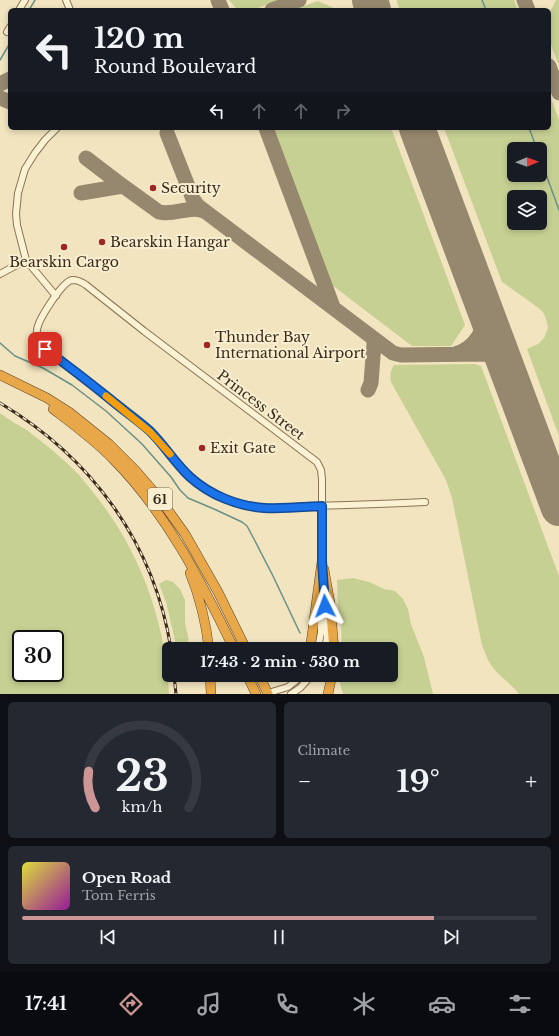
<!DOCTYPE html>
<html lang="en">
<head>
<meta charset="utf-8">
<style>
	:root { --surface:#171b24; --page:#242831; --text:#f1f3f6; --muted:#9ea1a6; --line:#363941; --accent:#cc9696 }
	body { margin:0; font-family:"Libre Baskerville",serif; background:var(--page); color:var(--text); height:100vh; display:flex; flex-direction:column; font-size:15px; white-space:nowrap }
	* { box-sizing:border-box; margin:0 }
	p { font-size:13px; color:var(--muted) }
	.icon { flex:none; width:22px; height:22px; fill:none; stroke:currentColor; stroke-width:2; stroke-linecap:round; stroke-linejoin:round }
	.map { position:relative; height:694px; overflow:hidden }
	.panel { display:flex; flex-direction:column; gap:8px; padding:8px; background:#0d0f14; flex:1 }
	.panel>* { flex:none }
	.top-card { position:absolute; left:8px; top:8px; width:543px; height:122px; border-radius:6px; box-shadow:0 2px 6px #0003; background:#171b24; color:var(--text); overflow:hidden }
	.needle { width:26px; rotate:89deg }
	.controls { position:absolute; left:507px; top:142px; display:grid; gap:8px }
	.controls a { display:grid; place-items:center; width:40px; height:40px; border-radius:6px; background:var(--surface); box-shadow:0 2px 6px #0003; font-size:20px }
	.speed { position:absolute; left:12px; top:630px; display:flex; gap:8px; font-size:20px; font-weight:700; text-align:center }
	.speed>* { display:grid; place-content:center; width:52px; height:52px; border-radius:50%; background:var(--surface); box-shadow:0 2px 6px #0003; line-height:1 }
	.speed .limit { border:2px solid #111; border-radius:6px; background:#fff; color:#111 }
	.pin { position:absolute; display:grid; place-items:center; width:34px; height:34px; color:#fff; margin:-17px; border-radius:8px; box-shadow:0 2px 6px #0006 }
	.me { position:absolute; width:44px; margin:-22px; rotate:357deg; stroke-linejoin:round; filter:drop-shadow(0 0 3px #0008) }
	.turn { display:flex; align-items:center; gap:14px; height:84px; padding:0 20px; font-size:18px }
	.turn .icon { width:52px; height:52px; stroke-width:2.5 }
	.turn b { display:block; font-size:28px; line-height:34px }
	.lanes { display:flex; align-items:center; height:38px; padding:0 20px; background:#0003; justify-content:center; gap:20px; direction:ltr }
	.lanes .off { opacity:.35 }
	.big { font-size:30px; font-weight:700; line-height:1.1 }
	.panel .card { flex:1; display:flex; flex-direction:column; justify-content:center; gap:6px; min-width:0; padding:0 14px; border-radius:6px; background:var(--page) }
	.panel .dial { align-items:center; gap:0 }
	.dial svg { height:104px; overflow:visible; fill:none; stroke:var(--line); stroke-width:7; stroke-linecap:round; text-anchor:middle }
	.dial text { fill:var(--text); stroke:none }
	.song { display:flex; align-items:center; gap:12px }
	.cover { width:48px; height:48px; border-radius:6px; background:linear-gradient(135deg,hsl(60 70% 55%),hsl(300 70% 35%)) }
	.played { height:4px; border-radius:2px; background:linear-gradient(90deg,var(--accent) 80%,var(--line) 80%) }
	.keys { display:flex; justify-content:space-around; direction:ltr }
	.heat { display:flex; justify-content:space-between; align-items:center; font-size:22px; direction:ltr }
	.panel .tiles { flex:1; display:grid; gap:8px; grid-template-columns:1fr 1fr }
	.card:last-child { grid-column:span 2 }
	.trip { position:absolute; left:162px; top:642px; width:236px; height:40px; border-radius:6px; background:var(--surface); box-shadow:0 2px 6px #0003; font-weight:700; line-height:40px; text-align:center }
	.tabs { display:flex; height:64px; justify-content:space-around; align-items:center; background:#090b0e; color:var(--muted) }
	.tabs .icon { width:28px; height:28px }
	.tabs .current { color:var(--accent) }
	.tabs b { font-size:18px; color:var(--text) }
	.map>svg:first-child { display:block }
</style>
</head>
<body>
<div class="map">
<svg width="559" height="694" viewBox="0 0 559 694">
	<rect width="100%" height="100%" fill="#f1e4bf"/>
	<path fill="#c7d093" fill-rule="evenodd" d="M229,0H279L255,9L236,8Z
		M397,0H514L518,10H400L397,2Z
		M556,0H559V66L549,39V14Z
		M318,1L338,10H293Z
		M549,93L559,120V436L527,349L538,344L544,338L548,328L546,319L543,312L532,303L502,282L444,128H549ZM514,149H540V175H514ZM514,197H540V223H514Z
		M274,128H391L465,325L451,346H412L332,285Z
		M474,364L481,366L559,576V694H519C511,683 498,676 491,665C487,659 485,652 482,645L452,498L446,480L391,382C390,375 390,371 394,365Z
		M0,413C9,420 19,425 28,431C44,443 60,456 74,470C81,476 86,484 92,491C139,548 166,621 169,694H0ZM21,639H55V673H21Z
		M353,578L369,582L384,589L395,591L403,599L408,609L411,624L424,657L433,694H343L340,683L341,675H391V649H342L341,625L338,606L337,580Z
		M166,580L173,582L180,589L185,600V623L188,636L189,649H177L166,602L159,584Z"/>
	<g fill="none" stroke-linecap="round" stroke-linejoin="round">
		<path stroke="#699189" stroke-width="1.5" d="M482,0L486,10
			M29,10L35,0
			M0,60L10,43
			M529,128L537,149
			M540,158L559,210
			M0,343L15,356L43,368L72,385L106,411L142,444L171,477L180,490L188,498L214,509L242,522L247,526L254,539L273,576L300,633"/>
		<path stroke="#96886e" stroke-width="15" d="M218,0L222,10
			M368,0L372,10
			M524,0L528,10
			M272,10L299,0
			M549,66L559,93
			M0,84L10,79
			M0,98L10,102
			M266,128L333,307
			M167,133L193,199L198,206L393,353L401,355L484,354C494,355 501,361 506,370L523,416
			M86,158L124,187
			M81,193L123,186L159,212C175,216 192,204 206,212
			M455,354C474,349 487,330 483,311C481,304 478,297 476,290
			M368,390L371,383L374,344V341L372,337"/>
		<path stroke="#96886e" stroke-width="36" d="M370,0L373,10
			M417,128L559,508"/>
		<g stroke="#8b7456" stroke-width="8">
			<path id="minor" d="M66,0L70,10
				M19,10L25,0
				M7,32L10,27
				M0,274L26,260
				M56,296L26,260L17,225L16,214L18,193L25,169L35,153L45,140L57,128
				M322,565V479L321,470L317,462L144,331L86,285C82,282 78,280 72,280C62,282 38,320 37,330C36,338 40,344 45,349L145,427C164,444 178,468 199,484C215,496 232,503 252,506C271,510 292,507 312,506C350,505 387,504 425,502
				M325,605L327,637L325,649
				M318,649L321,632V594
				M268,693L288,687L303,675
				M291,694L300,688L312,675"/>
		</g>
		<g stroke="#59422b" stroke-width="10">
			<path id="highway" d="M0,375L47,398L69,412L109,444L136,471L160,499L185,534L218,592L246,649
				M53,409C74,425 96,441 114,460C167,514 201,581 234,649
				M324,569L330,603L334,649
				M190,573C200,598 206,622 209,649
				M309,649L311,643L322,561
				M210,675L211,694
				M247,675L256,694
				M259,675L268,694
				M328,694L332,675"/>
		</g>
		<use href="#minor" stroke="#fbf1d3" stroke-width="6"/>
		<use href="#highway" stroke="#e8a849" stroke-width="9"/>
		<g stroke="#3a2b1c" stroke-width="3">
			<path id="rail" d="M0,403C92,458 154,543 171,649
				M174,675L176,694"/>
		</g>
		<use href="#rail" stroke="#f8eed0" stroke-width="1.5" stroke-dasharray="4.5" stroke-linecap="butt"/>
	</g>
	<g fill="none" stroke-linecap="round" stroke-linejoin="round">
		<g stroke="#114b97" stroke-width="10">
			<path id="route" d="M45,349C67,365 89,382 110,399C123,410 138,420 150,431C165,446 175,463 190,477C210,495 237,506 264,508C283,509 303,507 322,506V561L325,606"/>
		</g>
		<use href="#route" stroke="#1a73e8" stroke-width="7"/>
		<path stroke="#f59e0b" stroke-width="7" d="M106,396L150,432L170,454"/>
	</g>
	<g fill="#9f2521" stroke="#f8eed0" stroke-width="1.5">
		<circle cx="153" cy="188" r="4"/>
		<circle cx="102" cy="242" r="4"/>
		<circle cx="64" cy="247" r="4"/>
		<circle cx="207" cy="345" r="4"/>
		<circle cx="202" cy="448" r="4"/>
	</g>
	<g text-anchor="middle" stroke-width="4" stroke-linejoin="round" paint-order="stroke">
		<rect fill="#f8eed0" stroke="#736652" stroke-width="1" x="148" y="488" width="24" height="22" rx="3"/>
		<g font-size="13" font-weight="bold" fill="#3a2b1c">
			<text x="160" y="504">61</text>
		</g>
		<g font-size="14" fill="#3a2b1c" stroke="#f8eed0" text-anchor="start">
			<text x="161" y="193">Security</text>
			<text x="110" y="247">Bearskin Hangar</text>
			<text x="64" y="267" text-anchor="middle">Bearskin Cargo</text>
			<text x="215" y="342">Thunder Bay<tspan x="215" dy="16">International Airport</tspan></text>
			<text x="210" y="453">Exit Gate</text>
		</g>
		<g font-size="14" fill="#3a2b1c" stroke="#f8eed0">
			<text transform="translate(261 405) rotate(37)" y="5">Princess Street</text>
		</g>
	</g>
</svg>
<div class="controls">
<a><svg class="needle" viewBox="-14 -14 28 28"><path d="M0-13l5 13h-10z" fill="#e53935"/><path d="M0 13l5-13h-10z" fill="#9ea1a6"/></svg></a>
<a><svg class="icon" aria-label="layers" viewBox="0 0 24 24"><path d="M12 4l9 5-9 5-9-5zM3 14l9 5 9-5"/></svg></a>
</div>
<div class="speed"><div class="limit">30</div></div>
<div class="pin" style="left:45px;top:349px;background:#d93025"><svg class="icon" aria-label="arrive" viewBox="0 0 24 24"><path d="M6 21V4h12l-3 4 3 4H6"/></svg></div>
<svg class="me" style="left:325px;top:606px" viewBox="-20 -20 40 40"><path d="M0-17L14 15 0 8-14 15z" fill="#1a73e8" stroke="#fff" stroke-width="4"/></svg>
<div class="trip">17:43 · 2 min · 530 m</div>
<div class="top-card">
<div class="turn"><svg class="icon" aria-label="left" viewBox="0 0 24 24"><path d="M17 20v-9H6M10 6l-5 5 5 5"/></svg><div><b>120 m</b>Round Boulevard</div></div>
<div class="lanes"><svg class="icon" aria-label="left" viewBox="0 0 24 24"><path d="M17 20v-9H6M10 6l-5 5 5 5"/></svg><svg class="icon off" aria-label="ahead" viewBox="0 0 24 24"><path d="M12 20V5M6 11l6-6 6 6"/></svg><svg class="icon off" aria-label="ahead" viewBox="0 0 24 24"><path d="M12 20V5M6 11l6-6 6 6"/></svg><svg class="icon off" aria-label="right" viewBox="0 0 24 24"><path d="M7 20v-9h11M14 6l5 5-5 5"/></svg></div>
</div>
</div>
<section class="panel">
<div class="tiles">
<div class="card dial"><svg viewBox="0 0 100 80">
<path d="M14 69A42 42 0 1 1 86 69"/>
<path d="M14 69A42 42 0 0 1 9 41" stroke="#cc9696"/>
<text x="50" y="56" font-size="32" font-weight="700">23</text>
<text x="50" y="72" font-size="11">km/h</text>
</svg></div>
<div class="card"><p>Climate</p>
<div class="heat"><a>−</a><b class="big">19°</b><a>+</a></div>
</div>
<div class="card">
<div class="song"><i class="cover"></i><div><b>Open Road</b><p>Tom Ferris</p></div></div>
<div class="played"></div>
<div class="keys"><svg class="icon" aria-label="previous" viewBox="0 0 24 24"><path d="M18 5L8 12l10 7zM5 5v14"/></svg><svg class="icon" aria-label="pause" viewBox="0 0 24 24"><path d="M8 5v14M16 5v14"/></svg><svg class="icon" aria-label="next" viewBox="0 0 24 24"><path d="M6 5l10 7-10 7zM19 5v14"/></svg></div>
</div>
</div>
</section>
<nav class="tabs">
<b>17:41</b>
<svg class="icon current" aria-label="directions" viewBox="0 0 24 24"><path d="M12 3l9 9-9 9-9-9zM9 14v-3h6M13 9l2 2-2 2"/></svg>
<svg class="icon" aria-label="music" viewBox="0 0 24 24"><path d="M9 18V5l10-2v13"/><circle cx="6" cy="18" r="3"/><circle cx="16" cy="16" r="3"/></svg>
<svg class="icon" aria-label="phone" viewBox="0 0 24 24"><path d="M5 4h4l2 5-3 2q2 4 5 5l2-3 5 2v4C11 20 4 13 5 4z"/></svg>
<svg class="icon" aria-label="climate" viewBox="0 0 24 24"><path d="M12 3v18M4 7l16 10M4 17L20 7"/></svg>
<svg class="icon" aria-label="car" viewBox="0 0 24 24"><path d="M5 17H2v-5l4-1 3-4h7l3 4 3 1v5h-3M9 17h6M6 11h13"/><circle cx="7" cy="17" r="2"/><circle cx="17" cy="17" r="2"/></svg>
<svg class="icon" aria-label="filters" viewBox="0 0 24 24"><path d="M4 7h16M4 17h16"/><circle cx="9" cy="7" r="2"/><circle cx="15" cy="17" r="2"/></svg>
</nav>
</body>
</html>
